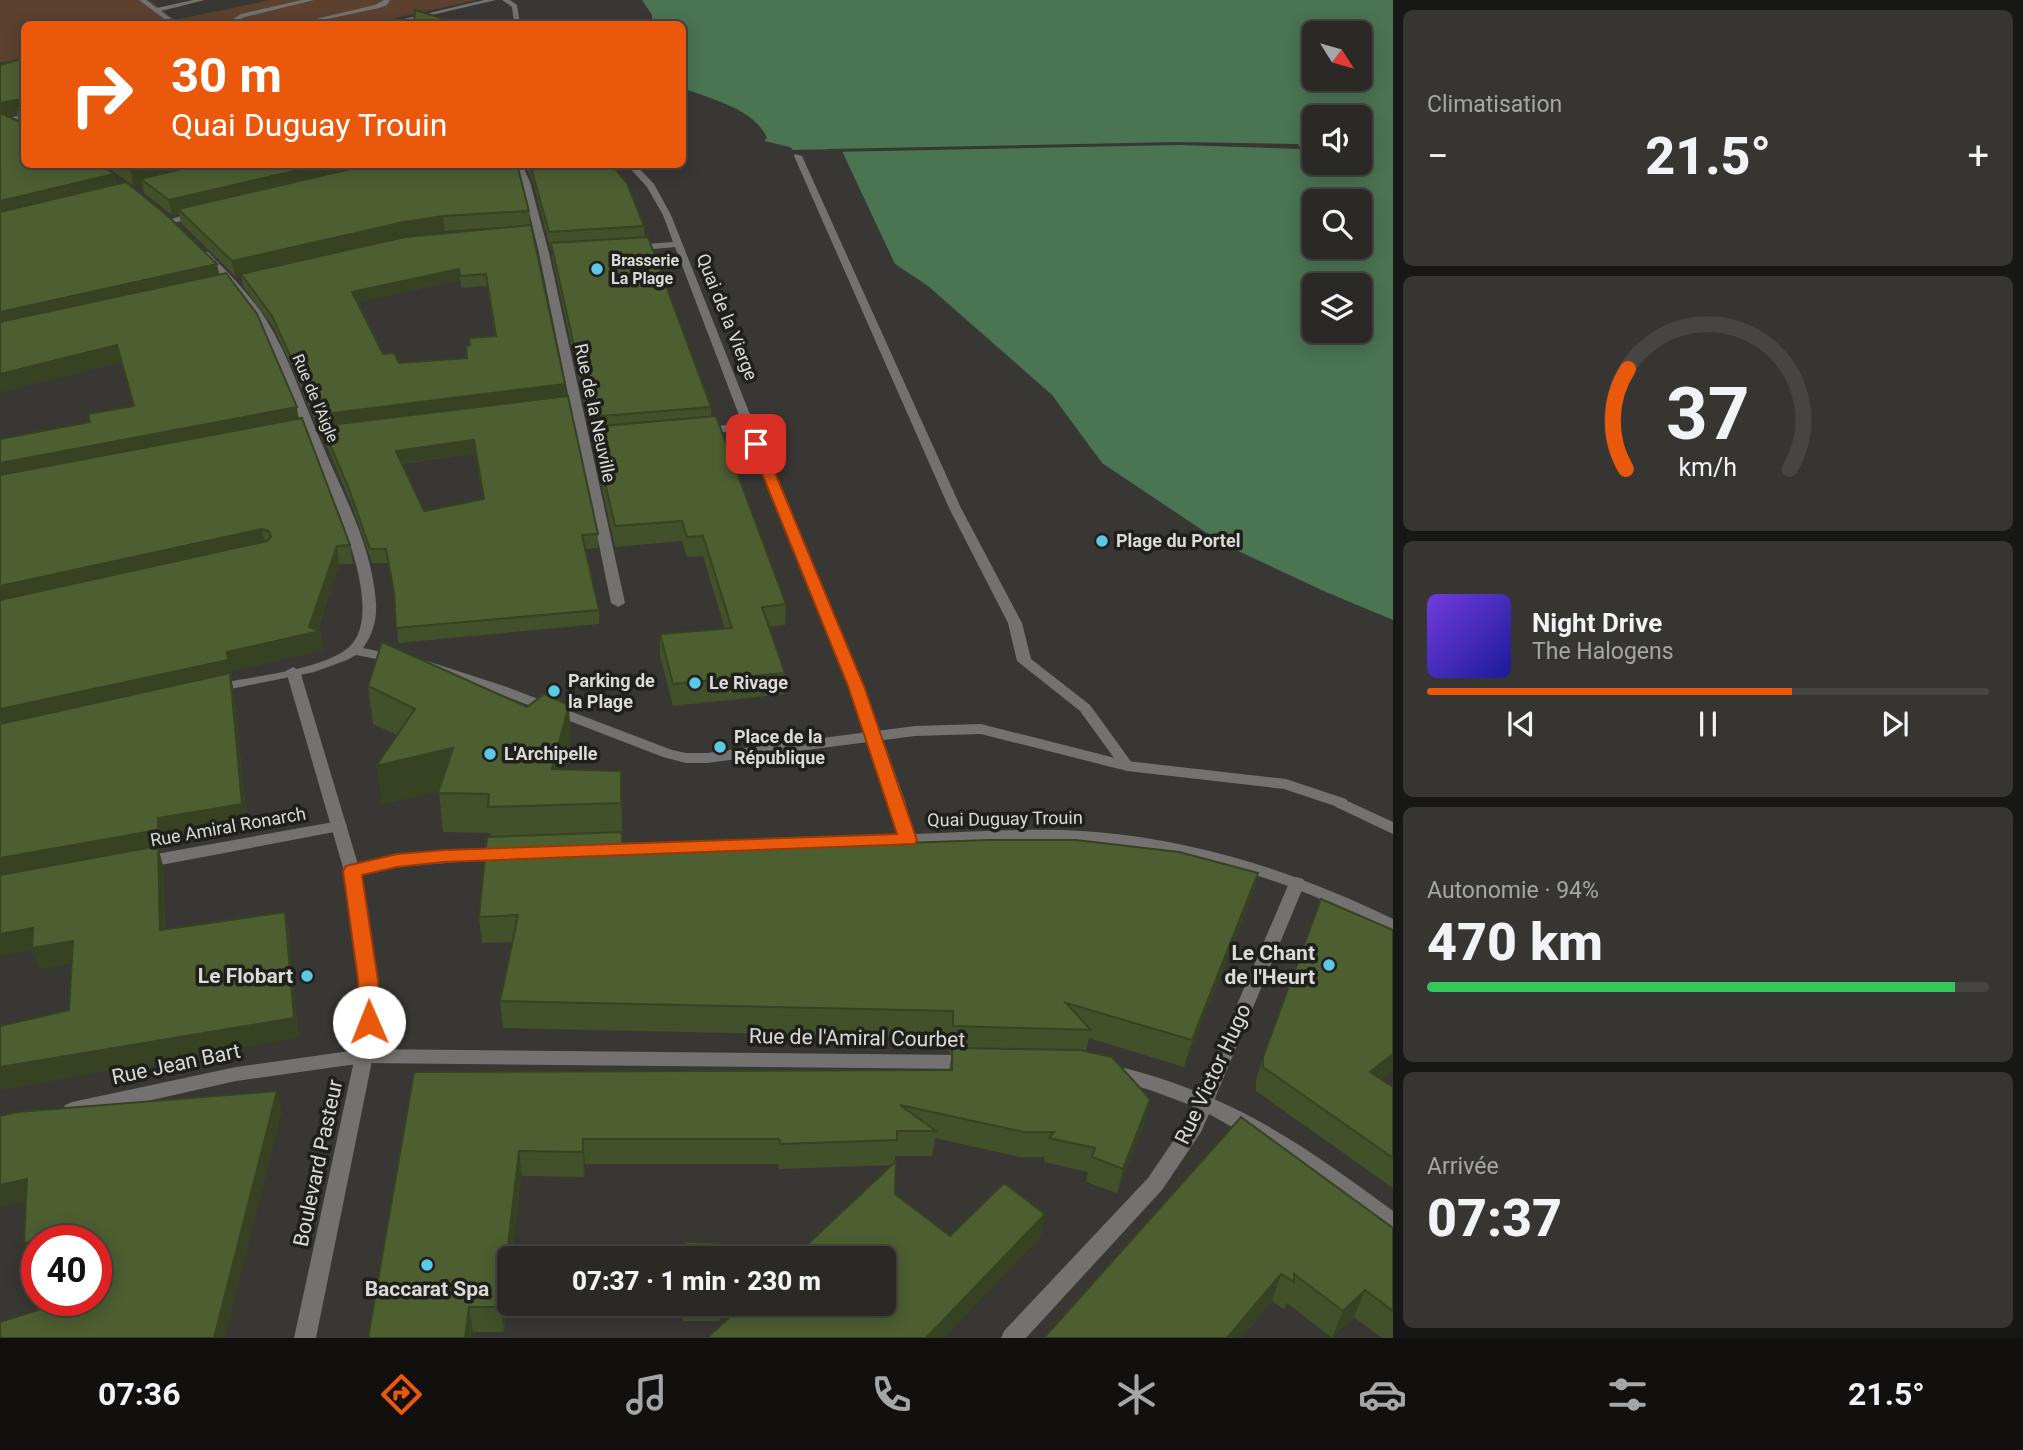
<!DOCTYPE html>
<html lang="fr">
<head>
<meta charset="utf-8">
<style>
	:root { --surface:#2a2926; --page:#363532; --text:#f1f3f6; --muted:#a5a6a7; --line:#464543; --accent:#ea580c }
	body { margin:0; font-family:Roboto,sans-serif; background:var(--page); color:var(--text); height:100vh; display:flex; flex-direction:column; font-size:26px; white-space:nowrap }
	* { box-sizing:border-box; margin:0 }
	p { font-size:23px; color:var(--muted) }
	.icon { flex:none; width:38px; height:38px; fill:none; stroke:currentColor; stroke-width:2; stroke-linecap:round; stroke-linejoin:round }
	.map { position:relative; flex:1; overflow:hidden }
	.details { display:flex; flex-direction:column; gap:10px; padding:10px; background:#171715; width:630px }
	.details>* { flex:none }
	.top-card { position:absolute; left:21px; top:21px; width:665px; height:147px; border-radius:10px; box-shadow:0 4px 18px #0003,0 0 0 2px var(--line); background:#ea580c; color:#fff; overflow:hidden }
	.needle { width:46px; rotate:127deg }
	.controls { position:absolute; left:1302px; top:21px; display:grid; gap:14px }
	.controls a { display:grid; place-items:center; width:70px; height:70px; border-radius:10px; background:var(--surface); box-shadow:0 4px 18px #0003,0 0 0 2px var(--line); font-size:35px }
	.speed { position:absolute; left:21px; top:1225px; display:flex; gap:14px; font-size:35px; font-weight:700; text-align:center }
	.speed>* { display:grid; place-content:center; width:91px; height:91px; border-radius:50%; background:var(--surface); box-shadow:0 4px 18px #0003,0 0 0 2px var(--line); line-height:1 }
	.speed .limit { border:10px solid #d22; background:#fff; color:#111 }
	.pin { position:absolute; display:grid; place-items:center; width:60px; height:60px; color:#fff; margin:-30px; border-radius:14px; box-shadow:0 4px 10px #0006 }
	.me { position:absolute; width:77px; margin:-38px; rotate:359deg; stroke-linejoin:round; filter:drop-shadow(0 0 5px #0008) }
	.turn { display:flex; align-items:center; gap:24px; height:147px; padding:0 35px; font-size:32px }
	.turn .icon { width:91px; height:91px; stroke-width:2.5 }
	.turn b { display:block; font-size:49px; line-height:60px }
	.big { font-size:52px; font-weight:800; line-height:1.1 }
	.details .widget { flex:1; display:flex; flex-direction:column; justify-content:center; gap:10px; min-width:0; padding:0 24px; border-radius:10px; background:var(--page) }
	.details .dial { align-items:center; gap:0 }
	.dial svg { height:182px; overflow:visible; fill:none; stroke:var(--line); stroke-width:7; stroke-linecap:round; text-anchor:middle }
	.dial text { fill:var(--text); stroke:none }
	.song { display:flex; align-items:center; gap:21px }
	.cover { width:84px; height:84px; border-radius:10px; background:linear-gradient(135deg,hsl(260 70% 55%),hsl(240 70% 35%)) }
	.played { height:7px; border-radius:4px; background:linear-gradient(90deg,var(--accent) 65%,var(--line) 65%) }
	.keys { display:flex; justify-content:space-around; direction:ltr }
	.heat { display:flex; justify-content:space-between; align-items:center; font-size:38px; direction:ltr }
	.charge { height:10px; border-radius:5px; background:linear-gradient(90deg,#34c759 94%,var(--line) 0) }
	.trip { position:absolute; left:497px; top:1246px; width:399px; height:70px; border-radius:10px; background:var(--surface); box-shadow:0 4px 18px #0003,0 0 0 2px var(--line); font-weight:800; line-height:70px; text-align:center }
	.menu { display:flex; height:112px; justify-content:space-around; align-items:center; background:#11100f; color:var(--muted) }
	.menu .icon { width:49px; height:49px }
	.menu .on { color:var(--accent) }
	.menu b { font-size:32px; color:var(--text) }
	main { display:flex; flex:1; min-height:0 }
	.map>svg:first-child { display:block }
</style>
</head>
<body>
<main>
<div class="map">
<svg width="1393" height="1338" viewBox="0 0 1393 1338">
	<rect width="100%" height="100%" fill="#383733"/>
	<path fill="#5c412f" d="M0,0H149L175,20L270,0H477L370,24H181L175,20L162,24H24V61L0,62Z"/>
	<path fill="#4a7452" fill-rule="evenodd" d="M642,0H1393V620L1326,592L1223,544L1102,463L1052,395L928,286L895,264L841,149L793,150L790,147L764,141L767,138C755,109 710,99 683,88L682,24H652V15ZM1314,33H1360V79H1314ZM1314,117H1360V163H1314ZM1314,201H1360V247H1314ZM1314,285H1360V331H1314Z"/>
	<path fill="#383733" d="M1177,142L1298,144L1301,149L1179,145L829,152V149Z"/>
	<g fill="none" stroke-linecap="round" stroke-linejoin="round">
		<path fill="#737270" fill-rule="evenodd" d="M139,0H146L157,8L193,0H205L161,11L178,24H171Z
			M302,0H314L245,17L240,19L244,24H238L233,19L241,14Z
			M384,0H390L387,5L379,8L304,24H294L375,5Z
			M1341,798L1393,822V834L1336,807L1333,803L1336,799Z
			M1297,877L1303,879L1305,883L1213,1103L1211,1108L1204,1111L1197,1108L1195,1103L1289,883L1291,879Z"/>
		<path fill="#737270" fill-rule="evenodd" d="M795,154L802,156L961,508L1022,623L1031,659L1090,705L1132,763L1135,766L1132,769H1122L1080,711L1017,661L1008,623L949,508L794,156Z"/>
		<path fill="#737270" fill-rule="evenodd" d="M484,0H496L393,24H383Z
			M502,0H510L517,5L520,24H514L512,7Z
			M24,114V118L0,124V120Z
			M514,164H522L530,182L549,253L625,603L618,607L611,603L539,253L522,182Z
			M626,164H635L654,184L671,215L776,480L863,686L861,689L856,690L849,686L745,430L701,434L695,431L701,428L742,423L675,247L633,251L628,248L633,245L673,242L663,215L647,187Z
			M199,211L202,212V216L169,224L164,221Z
			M202,252H208C229,274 251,295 267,321C289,357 302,398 319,437C341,490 372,544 376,603C377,620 373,634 363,648L402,656L404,659L402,662L397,663L356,655L347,660L314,672L216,692L209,688L216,684C249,677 331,669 352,644C387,602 325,482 307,438C291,399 279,357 257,321C242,297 221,277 202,256Z
			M427,661L507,687L672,750L686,753H707L915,726L981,724L1127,761L1286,779L1346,799L1349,803L1346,807L1341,808L1284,789L1127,771L981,734L915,736L707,763H686L663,757L497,693L422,668L420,665L422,662Z
			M897,796L902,797L905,801L914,834C975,832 1036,827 1096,832C1201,841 1299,873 1393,919V932C1363,923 1335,904 1306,893C1223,860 1139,845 1051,840L604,856L598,854L596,850L598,846L604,844L899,835L889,801L892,797Z
			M339,821L345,822L347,826L345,830L145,868L139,866L137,862L139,858L145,856Z
			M503,848L509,850L511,854L509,858L397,867L352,877L346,875L344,871L346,867L397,855Z
			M364,1049L967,1055L973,1057L976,1062L973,1067L967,1069L364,1063L236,1081L72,1118L65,1115L63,1110L65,1105L72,1102L236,1067Z
			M1113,1065C1141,1072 1168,1080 1195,1091C1267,1119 1331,1165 1393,1211V1231L1386,1228L1287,1158L1209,1114L1201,1132L1162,1190L1026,1338H1001L1004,1331L1148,1178L1186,1122L1193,1106L1150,1090L1106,1077L1104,1072L1106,1067Z"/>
		<path fill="#737270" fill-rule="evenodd" d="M293,667L300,671L360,871L379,1001L373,1056L316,1338H294L355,1056L361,1001L344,871L286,671Z"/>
		<path stroke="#737270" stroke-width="15" d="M856,686L897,801"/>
	</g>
	<path fill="#42512a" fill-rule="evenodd" d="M24,58V164L114,174L117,185L217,264L219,275L298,418L350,545L353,564H339L318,630L320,631L323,650L231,671L232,679H231L234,692L247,824L163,838V850L159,851L163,866L165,929L285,912L289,933L298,1038L69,1010L72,963L39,969L32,950L90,422L133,406L121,362L0,392V65ZM17,114L19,121L7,116Z
		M102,164H517L529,211L530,225L565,384L566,396L598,534V548L585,549L599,610V624L398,643L395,598L388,563H372L351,503L324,439L322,428H319L274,328L243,286L241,275L235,276L181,223L179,213L172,215L144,193L142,183L133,185ZM504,227L409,237L445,231ZM460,280L462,288L487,286L495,336L470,345L467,358L399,363L383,354L357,302ZM475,453L483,499L424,511L402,464Z
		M524,164H611L644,226L645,237L711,407V417L786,604L785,625L769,627L785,673L784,694L673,706L660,656V634L725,629L703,556L687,557L682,541L615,547L593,446V434H591L552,257V247H550L533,181Z
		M368,686L571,743L564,769L621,771L623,853L1258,873L1251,899L1184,1067L1089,1038L1086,1051L1150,1099L1144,1124L1117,1193L1086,1182L1088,1172L1044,1162L1045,1157H1019L935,1138L932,1156H895V1194L950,1236L1041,1237L707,1338L893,1165L779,1169L778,1164H585L584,1177L522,1176L509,1258V1288L504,1332H473L414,1072L949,1070L952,1053H949V1038L503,1028L500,1001L512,942L482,943L479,917L491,836L490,833L443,832L439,791L382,804L397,735L373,724Z
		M1393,930V1071L1381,1079L1393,1087V1188L1256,1091V1080L1263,1057Z
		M1393,1228V1338H1382L1354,1317L1332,1338L1287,1303L1284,1309L1272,1301L1241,1338H1044Z
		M683,1304H721L720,1321H683Z"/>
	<path fill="#364222" d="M22,99L24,107L16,108L17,114L0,117V103Z
		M158,164H222L141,179L142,183L133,185L131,171Z
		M324,164H387L178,209L179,213L172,215L169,200Z
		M114,174L117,189L0,217V201Z
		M443,216L445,231L406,237L235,276L232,261L404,222Z
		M217,264L220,279L0,329V312Z
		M459,269L460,280L353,303L352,292Z
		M117,345L121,362L0,392V374Z
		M565,384L566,397L319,428L317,415Z
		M297,407L299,424L0,481V463Z
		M474,440L475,453L398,464L396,451Z
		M262,529L265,547L0,606V586Z
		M337,546L339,564L317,632L320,631L323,650L231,671L232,679H231L234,692L247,824L163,838V850L159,851L163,866L165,951L0,879V709L227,652L309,627Z
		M569,705L571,743L555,805L552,769Z
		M453,748L458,787L382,804L376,766Z
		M621,771L623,809V841L621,803Z
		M1258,873L1251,899L1184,1067L1192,1040Z
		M285,912L289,933L298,1038L0,1090V1067Z
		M33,928L73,941L79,962L39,969L32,950L0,956V934Z
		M1393,1054V1071L1361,1095L1370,1072Z
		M277,1091L282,1112L225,1338H214Z
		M1150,1099L1144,1124L1117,1193L1123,1169Z
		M583,1139L585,1164L584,1177L583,1152Z
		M519,1151L522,1176L512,1258H509V1288L504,1332L501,1307Z
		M27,1179L35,1200L0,1207V1185Z
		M1045,1214L1041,1237L944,1338H926Z
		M83,1230L87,1241H37V1263L32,1264L24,1243Z
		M1281,1274L1272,1301L1241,1338H1227Z
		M1365,1290L1354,1317L1332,1338L1343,1311Z
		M469,1307L473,1332L472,1338H465Z"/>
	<path fill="#4d5e31" stroke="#364222" stroke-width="2" fill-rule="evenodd" d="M415,10L461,24H414Z
		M24,58V164H99L114,174L0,201V113L21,122L23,114L16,108L23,106L22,99L0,103V65Z
		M121,164H158L131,171Z
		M201,164H324L169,200L141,179Z
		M372,164H517L529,211L443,216L404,222L232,261L178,209Z
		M530,164H611L627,183L644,226L549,232Z
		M126,182L169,217L217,264L0,312V212Z
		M531,225L565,384L317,415L272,316L241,274L405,237ZM459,269L460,276L486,274L496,336L469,338L470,345L466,346L467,358L399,363L394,353L383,354L352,292Z
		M648,237L711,407L590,417L551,243Z
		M226,273L257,314L297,407L0,463V439L90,422L88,414L134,406L117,345L0,374V322Z
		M568,396L598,534L582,535L599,610L396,628L394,592L386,549H370L349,489L322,426ZM474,440L484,499L424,511L396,451Z
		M716,416L786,604L762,607L785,673L673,684L660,634L732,628L703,536L687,537L682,521L615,526L592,427Z
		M302,418L350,545L337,546L309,627L320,631L227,652L228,660L0,709V600L267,541L271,537L269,531L262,529L0,586V475Z
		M382,642L527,707L544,694L569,705L552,769L621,771V803L488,807L489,794L438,793L453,748L376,766L415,709L368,686Z
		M230,673L242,804L158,818V830L0,858V724Z
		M622,832V853L989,840H1076L1179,852L1258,873L1192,1040L1066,1003L1091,1030L953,1026V1011L500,1001L518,915L479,917L487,837Z
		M158,846L160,930L285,912L294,1018L0,1067V1026L69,1010L73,941L32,948L33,928L0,934V875Z
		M1321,899L1393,930V1054L1370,1072L1393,1087V1158L1263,1067V1057Z
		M952,1048L1080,1050L1112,1057L1150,1099L1123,1169L1092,1157L1095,1148L1049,1138L1054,1132H1024L900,1105L936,1131H897V1140L781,1144L779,1139H583V1152L519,1151L501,1307H469L465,1338H368L414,1072L952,1070Z
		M277,1091L214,1338H0V1322L69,1300H96V1241H85L83,1230L24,1243L27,1179L0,1185V1116L17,1112Z
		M1241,1117L1393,1228V1311L1365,1290L1343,1311L1294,1274V1282L1281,1274L1227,1338H1044Z
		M896,1161L895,1194L950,1236L1004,1183L1045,1214L926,1338H707L744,1304H884V1258H793Z
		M685,1242L720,1243V1258H685Z
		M683,1304H721V1307H683Z"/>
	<path fill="#ea580c" stroke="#983908" stroke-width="2" d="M756,441L763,444L864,686L917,840L915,844L444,862L397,867L362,875L378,980L380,1022L377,1028L369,1030L362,1028L359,1022L358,980L343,871L346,866L397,854L444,850L897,834L848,686L750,444Z"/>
	<g fill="#5bc8e6" stroke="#1f1f1c" stroke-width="2.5">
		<circle cx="597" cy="269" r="7"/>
		<circle cx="1102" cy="541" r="7"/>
		<circle cx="695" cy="683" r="7"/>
		<circle cx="554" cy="691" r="7"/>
		<circle cx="720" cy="747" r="7"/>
		<circle cx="490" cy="754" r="7"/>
		<circle cx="1329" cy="965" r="7"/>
		<circle cx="307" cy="976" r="7"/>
		<circle cx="427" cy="1265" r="7"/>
	</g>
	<g text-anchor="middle" stroke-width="7" stroke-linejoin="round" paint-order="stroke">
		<g font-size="16" font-weight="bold" fill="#dadad7" stroke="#1f1f1c" text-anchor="start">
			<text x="611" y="266">Brasserie<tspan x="611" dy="18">La Plage</tspan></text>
		</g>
		<g font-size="16" fill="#dadad7" stroke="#1f1f1c">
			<text transform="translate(316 398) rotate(67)" y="6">Rue de l'Aigle</text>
		</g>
		<g font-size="18" fill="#dadad7" stroke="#1f1f1c">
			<text transform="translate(727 317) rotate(68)" y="6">Quai de la Vierge</text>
			<text transform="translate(595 413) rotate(78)" y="6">Rue de la Neuville</text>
			<text transform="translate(1005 819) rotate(-1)" y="6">Quai Duguay Trouin</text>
			<text transform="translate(228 827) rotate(-10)" y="6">Rue Amiral Ronarch</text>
		</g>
		<g font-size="18" font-weight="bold" fill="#dadad7" stroke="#1f1f1c" text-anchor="start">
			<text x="1116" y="547">Plage du Portel</text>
			<text x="568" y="687">Parking de<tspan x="568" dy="21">la Plage</tspan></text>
			<text x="709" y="689">Le Rivage</text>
			<text x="734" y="743">Place de la<tspan x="734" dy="21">République</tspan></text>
			<text x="504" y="760">L'Archipelle</text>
		</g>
		<g font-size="21" font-weight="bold" fill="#dadad7" stroke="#1f1f1c" text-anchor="end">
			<text x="1315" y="960">Le Chant<tspan x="1315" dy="24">de l'Heurt</tspan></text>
			<text x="293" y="983">Le Flobart</text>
			<text x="427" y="1296" text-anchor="middle">Baccarat Spa</text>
		</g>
		<g font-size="21" fill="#dadad7" stroke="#1f1f1c">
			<text transform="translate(857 1038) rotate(1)" y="7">Rue de l'Amiral Courbet</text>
			<text transform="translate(176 1064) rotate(-12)" y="7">Rue Jean Bart</text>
			<text transform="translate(1213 1074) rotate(-65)" y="7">Rue Victor Hugo</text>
			<text transform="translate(318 1163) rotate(-78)" y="7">Boulevard Pasteur</text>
		</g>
	</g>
</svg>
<div class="controls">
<a><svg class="needle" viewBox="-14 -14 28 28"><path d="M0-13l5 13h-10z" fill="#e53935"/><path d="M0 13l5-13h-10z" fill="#a5a6a7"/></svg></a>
<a><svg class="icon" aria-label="sound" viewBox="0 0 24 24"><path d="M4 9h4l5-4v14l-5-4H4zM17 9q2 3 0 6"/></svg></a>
<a><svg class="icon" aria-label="search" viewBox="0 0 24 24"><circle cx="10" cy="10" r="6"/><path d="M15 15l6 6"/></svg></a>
<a><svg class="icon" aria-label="layers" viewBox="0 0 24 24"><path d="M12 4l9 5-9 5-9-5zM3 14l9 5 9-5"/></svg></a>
</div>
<div class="speed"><div class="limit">40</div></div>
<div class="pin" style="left:756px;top:444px;background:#d93025"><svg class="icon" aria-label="arrive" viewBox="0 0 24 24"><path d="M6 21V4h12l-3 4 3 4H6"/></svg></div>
<svg class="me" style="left:369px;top:1022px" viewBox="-20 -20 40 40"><circle r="19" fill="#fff"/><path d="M0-13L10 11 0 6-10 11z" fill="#ea580c"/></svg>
<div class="trip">07:37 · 1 min · 230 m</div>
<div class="top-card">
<div class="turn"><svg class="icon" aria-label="right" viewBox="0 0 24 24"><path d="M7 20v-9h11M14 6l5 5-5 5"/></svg><div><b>30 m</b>Quai Duguay Trouin</div></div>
</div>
</div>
<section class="details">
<div class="widget"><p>Climatisation</p>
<div class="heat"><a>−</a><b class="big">21.5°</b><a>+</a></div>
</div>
<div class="widget dial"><svg viewBox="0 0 100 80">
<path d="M14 69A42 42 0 1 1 86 69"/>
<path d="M14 69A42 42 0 0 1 15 25" stroke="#ea580c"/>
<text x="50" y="56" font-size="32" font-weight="700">37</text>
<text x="50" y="72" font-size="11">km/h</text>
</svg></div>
<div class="widget">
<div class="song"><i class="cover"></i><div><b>Night Drive</b><p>The Halogens</p></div></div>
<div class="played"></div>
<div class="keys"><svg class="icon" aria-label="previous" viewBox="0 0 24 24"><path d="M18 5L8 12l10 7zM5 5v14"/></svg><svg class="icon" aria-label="pause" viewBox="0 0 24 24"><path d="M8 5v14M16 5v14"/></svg><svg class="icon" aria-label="next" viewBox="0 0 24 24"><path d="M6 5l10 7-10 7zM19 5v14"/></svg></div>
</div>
<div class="widget"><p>Autonomie · 94%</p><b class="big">470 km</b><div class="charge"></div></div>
<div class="widget"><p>Arrivée</p><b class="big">07:37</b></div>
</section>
</main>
<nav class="menu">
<b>07:36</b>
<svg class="icon on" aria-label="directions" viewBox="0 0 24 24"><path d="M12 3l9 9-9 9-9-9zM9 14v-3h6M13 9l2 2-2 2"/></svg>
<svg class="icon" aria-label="music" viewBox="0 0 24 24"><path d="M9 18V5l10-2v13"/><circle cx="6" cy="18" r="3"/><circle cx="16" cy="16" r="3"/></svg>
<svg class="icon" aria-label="phone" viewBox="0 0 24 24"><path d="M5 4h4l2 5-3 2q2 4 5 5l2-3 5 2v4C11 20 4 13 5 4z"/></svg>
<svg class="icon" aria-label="climate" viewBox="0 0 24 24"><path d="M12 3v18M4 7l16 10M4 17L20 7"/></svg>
<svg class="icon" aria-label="car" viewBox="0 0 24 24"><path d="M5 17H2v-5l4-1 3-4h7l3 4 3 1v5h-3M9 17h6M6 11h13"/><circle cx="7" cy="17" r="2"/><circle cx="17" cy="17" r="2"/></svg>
<svg class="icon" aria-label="filters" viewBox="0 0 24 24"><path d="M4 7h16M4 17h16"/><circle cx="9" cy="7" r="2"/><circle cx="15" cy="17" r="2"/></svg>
<b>21.5°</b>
</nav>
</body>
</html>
